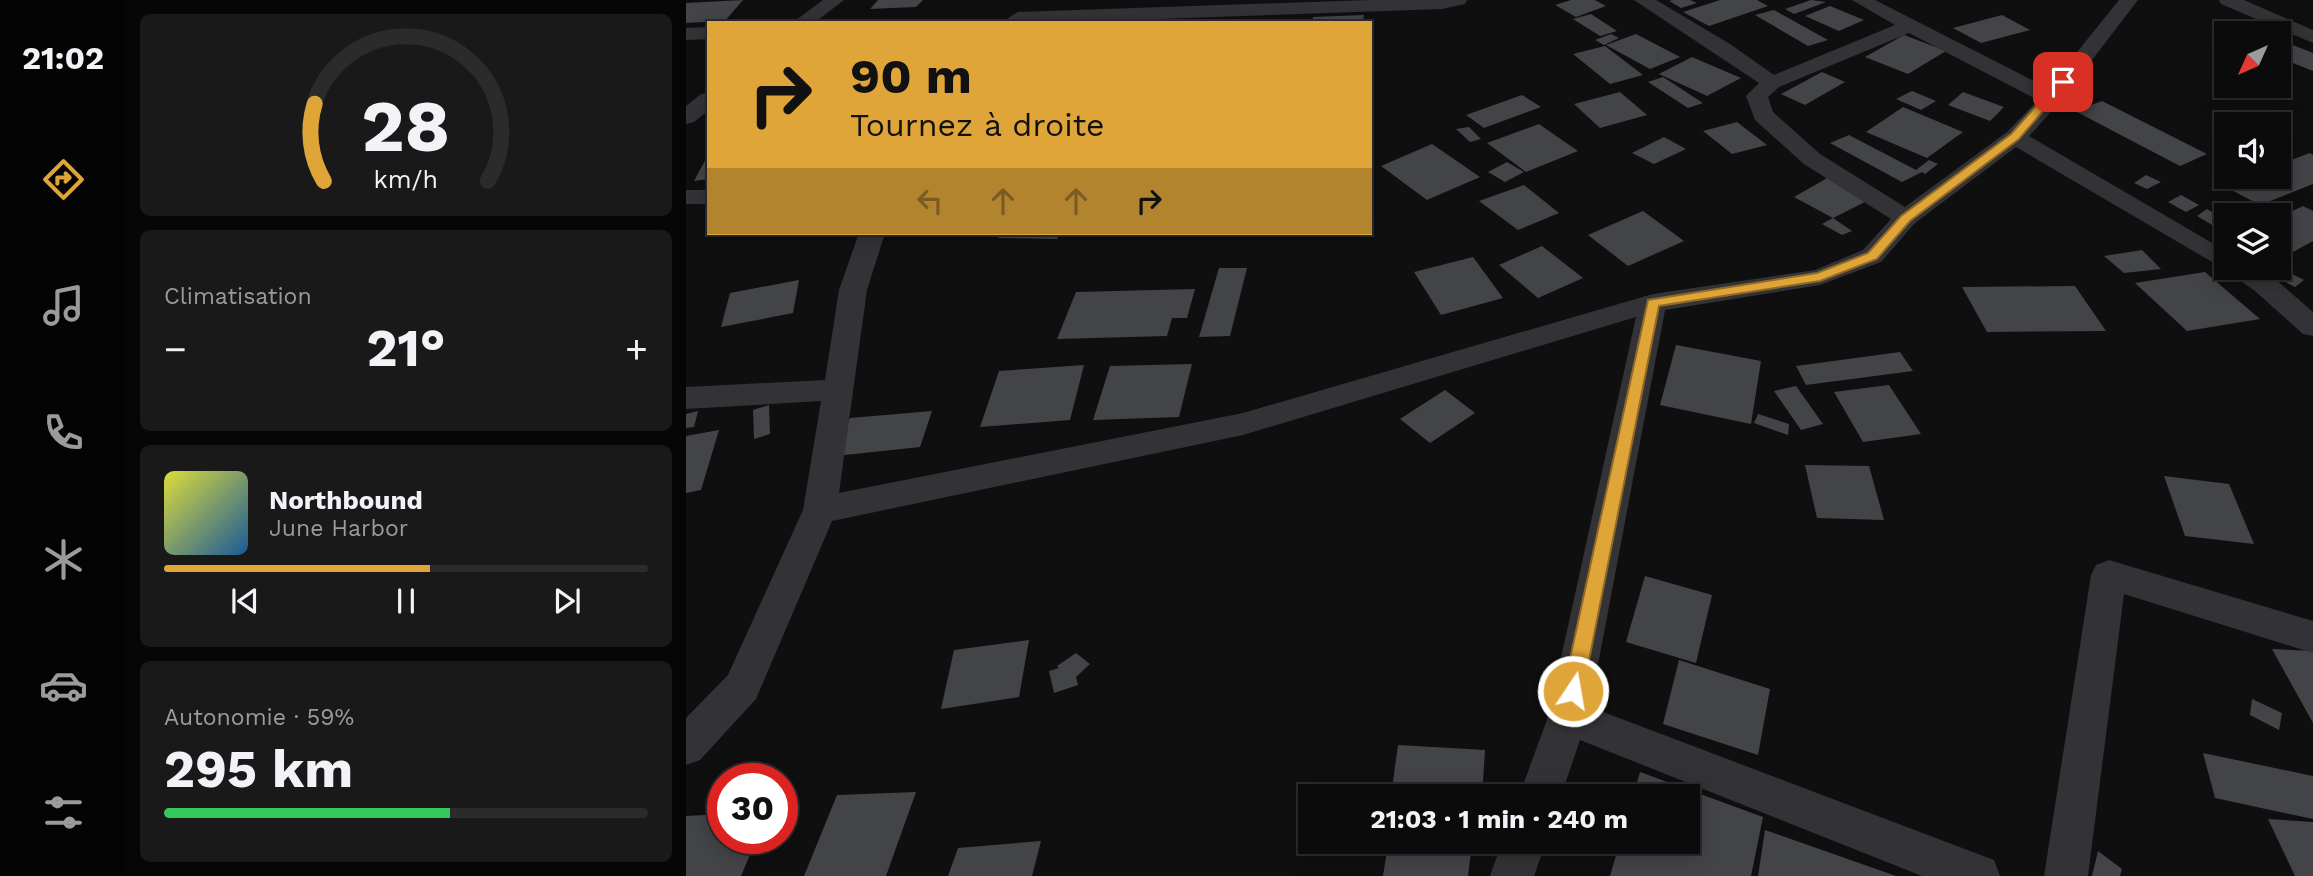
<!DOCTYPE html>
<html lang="fr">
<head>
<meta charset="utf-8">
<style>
	:root { --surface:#0b0b0c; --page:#19191a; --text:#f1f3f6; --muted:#9a9b9d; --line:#2b2b2d; --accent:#dfa539 }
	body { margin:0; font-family:"Work Sans",sans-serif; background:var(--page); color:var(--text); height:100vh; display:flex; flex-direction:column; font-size:26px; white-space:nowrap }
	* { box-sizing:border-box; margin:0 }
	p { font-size:23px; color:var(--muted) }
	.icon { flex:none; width:38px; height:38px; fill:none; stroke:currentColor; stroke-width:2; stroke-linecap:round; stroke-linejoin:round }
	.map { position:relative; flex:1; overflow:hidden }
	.drawer { display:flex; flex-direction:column; gap:14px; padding:14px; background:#060607; width:560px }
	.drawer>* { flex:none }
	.top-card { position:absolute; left:21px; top:21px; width:665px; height:214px; border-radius:0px; box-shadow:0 4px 18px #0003,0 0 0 2px var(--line); background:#dfa539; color:#111; overflow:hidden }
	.needle { width:46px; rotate:225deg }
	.tools { position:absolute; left:1528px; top:21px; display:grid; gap:14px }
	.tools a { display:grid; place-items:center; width:77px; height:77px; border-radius:0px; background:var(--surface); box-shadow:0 4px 18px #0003,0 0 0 2px var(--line); font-size:35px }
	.speed { position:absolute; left:21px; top:763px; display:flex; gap:14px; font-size:35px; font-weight:700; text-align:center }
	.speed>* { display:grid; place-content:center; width:91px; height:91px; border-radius:50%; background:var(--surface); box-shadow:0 4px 18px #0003,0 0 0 2px var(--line); line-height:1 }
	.speed .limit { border:10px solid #d22; background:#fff; color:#111 }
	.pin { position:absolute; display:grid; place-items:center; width:60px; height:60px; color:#fff; margin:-30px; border-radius:14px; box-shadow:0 4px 10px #0006 }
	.me { position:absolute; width:77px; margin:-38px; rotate:12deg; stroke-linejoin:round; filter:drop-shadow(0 0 5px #0008) }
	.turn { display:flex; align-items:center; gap:24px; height:147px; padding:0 28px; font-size:32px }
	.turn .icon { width:91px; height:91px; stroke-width:2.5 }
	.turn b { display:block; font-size:49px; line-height:60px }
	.lanes { display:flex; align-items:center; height:66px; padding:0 28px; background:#0003; justify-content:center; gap:35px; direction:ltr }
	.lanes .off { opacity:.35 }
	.big { font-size:52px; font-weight:700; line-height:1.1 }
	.drawer .tile { flex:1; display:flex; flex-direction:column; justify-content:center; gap:10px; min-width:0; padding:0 24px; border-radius:10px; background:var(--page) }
	.drawer .dial { align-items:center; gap:0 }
	.dial svg { height:182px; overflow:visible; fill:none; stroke:var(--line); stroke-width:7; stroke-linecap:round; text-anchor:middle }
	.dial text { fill:var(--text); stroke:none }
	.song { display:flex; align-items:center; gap:21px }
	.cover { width:84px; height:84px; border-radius:10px; background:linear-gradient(135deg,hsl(60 70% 55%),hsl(210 70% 35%)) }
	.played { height:7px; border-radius:4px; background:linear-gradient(90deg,var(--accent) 55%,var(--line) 55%) }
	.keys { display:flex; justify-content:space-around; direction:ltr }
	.heat { display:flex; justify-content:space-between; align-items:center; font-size:38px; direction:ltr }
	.charge { height:10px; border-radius:5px; background:linear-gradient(90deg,#34c759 59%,var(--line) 0) }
	.trip { position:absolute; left:612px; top:784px; width:402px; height:70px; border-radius:0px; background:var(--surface); box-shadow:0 4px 18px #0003,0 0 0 2px var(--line); font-weight:700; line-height:70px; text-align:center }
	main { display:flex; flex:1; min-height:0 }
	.dock { display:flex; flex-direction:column; width:126px; justify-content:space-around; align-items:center; background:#040405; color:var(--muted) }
	.dock .icon { width:49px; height:49px }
	.dock .active { color:var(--accent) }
	.dock b { font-size:32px; color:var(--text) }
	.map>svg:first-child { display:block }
</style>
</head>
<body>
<main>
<nav class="dock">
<b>21:02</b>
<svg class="icon active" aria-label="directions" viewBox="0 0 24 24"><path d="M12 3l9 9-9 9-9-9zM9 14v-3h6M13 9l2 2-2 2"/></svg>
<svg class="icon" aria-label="music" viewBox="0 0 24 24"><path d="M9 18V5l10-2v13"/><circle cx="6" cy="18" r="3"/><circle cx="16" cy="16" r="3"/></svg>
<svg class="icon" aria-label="phone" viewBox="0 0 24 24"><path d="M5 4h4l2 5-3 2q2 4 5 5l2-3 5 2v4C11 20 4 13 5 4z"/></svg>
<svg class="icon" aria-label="climate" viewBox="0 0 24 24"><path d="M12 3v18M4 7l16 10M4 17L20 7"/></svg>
<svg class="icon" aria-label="car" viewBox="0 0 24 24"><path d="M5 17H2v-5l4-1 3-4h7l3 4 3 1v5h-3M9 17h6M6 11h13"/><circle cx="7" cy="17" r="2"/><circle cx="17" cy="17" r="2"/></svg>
<svg class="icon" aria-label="filters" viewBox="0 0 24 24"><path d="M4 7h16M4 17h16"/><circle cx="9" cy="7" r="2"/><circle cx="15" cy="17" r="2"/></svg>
</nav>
<section class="drawer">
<div class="tile dial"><svg viewBox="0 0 100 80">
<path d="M14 69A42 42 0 1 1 86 69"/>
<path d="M14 69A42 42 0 0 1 10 35" stroke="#dfa539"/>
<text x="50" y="56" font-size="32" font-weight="700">28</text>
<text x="50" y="72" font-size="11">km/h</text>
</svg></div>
<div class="tile"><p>Climatisation</p>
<div class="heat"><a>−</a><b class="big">21°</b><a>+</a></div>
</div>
<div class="tile">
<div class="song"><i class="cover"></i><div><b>Northbound</b><p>June Harbor</p></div></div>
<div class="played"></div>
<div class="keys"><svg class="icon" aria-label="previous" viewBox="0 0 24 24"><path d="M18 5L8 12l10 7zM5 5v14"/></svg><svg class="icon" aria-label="pause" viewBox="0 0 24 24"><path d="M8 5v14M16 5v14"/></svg><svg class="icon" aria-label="next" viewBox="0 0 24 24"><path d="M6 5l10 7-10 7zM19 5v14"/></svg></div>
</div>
<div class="tile"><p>Autonomie · 59%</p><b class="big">295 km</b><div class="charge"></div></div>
</section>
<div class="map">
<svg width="1627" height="876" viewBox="0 0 1627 876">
	<rect width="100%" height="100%" fill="#0f0f10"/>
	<path fill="#434448" d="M57,0L39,21L0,23V3Z
		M192,0H237L230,7L184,9Z
		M885,0H909L920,6L890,17L869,5Z
		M987,0H1004L1011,3L995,8L983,1Z
		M1034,0H1071L1082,6L1023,26L997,12Z
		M1125,0L1140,2L1108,14L1099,9Z
		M1144,6L1178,20L1153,31L1119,16Z
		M1088,10L1142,40L1122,46L1069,15Z
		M905,14L931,31L914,36L887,19Z
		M678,15L677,20L666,23H626L627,17Z
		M1316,15L1344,30L1295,43L1267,28Z
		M925,34L933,38L918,45L909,40Z
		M950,34L994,57L964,69L920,45Z
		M1218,35L1260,51L1222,74L1179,57Z
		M1592,39L1627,53V71L1592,57Z
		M919,46L957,75L924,84L887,54Z
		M1006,57L1055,78L1021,96L973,74Z
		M1136,72L1159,82L1119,105L1095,94Z
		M977,77L1017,103L1002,108L962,82Z
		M1226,91L1250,101L1235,110L1210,99Z
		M934,92L961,115L914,128L888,104Z
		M1277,92L1318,107L1304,121L1262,105Z
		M836,95L855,107L798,128L780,115Z
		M1416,101L1521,154L1494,166L1389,111Z
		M1217,107L1277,132L1241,158L1180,132Z
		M1051,122L1081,145L1046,154L1017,131Z
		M853,124L892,151L840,172L801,143Z
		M783,127L795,139L784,142L770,129Z
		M1163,135L1230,170L1243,160L1252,164L1239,174L1236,172L1216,182L1144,143Z
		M978,137L1000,149L968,164L946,153Z
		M746,144L794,177L741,200L695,166Z
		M23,153V179L8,181Z
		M1624,153L1627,155V184L1574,205L1538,186L1562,177H1592V165Z
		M821,162L838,172L819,182L802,172Z
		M1460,175L1475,182L1461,189L1448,183Z
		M1143,177L1183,200L1147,218L1108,197Z
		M838,185L873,213L832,230L793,201Z
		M1495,195L1513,205L1500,212L1482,202Z
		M1617,206L1627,211V241L1592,260V218Z
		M1521,209L1538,219L1526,225L1511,216Z
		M957,211L998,241L942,266L902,235Z
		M1147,218L1166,231L1156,235L1136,224Z
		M316,233H374L371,239L312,238Z
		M856,246L897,278L852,298L813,265Z
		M1456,250L1475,269L1438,273L1418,256Z
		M787,257L817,298L755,315L728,272Z
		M533,268H561L544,336L513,337Z
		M1573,268H1594L1618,280L1609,287Z
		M1519,272L1574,319L1501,331L1449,283Z
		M113,280L107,313L35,327L44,293Z
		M1389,286L1420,331L1301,332L1276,287Z
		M509,289L501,318H486L481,336L371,339L390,292Z
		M990,345L1075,361L1065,424L974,405Z
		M1214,352L1227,371L1120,385L1110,366Z
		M506,364L493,417L407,420L424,366Z
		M398,365L384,420L294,427L313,371Z
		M1203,385L1235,434L1177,442L1148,392Z
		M1110,386L1137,424L1115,430L1088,391Z
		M759,390L789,413L744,443L714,419Z
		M83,405L84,434L68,439L67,410Z
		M12,411L8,427L0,428V414Z
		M246,411L234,447L149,456L164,418Z
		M1072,414L1103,424L1102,435L1068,423Z
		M33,430L15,490L0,493V436Z
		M1119,465L1183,466L1198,520L1131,518Z
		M1478,476L1543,484L1568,544L1499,536Z
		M959,576L1026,595L1010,663L940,642Z
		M343,640L333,697L255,709L268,650Z
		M1586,649L1627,651V723Z
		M390,653L404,664L390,677L392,685L368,693L363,671L373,668L371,666Z
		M993,660L1084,689L1072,755L977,724Z
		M1566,699L1596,713L1593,730L1564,715Z
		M712,745L799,750L796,796H705Z
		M1517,753L1627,776V819L1529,798Z
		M954,772L1077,817L1065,876H924L934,842H1003V796H947Z
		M230,792L200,876H118L151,795Z
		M37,814V838H71L55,876H0V816Z
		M1582,819L1627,822V876H1609Z
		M1079,830L1210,876H1072Z
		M355,841L346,876H262L272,848Z
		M702,844L785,852L782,876H697Z
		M1412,851L1436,869L1434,876H1406Z"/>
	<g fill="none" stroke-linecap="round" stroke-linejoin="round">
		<path fill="#333337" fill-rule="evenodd" d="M137,0H158L128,23H106Z
			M683,0H781L779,4L756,9L359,23H328L322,18L332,12Z
			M948,0H970L1044,44L1088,75L1209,25L1166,0H1189L1362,88L1433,0H1452L1373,103L1343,136L1540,251V268H1569L1589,279L1627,312V336L1617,334L1569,291L1538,269L1330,147L1229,223L1195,262L1134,285L979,310L904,707L1292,854L1308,860L1314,876H1236L894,740L875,796H833L862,717L950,317L557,435L146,521L70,699L14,760L0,765V718L42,675L117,510L135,401L0,409V387L139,380L153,290L173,233H199L181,290L153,493L557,413L967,294L1129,270L1177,250L1205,219L1118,164L1069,120L1060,96L1073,83ZM1223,33L1352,100L1321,132L1219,207L1134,154L1087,112L1082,97L1093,87Z
			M1533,0H1558L1627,30V43L1535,4Z
			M23,27V39L0,40V28Z
			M23,93V110L8,122L0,124V106L15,94Z
			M0,190H23V204H0Z
			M1423,560L1627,621V653L1438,594L1402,876H1358L1405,575L1410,565Z
			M816,842H860L848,876H804Z"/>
	</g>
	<path fill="#dfa539" stroke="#916b25" stroke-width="2" d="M1373,80L1382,82L1333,139L1224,221L1191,259L1134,281L973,306L897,691L894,697L887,700L880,697L877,691L962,300L1131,273L1182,253L1215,216L1325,134Z"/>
</svg>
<div class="tools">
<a><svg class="needle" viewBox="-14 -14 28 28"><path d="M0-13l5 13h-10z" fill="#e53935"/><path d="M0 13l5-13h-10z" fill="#9a9b9d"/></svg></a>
<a><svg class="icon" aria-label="sound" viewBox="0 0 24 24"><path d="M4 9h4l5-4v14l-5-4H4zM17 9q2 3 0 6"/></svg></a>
<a><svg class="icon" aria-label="layers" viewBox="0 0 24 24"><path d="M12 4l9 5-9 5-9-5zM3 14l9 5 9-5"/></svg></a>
</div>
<div class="speed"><div class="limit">30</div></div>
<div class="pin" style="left:1377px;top:82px;background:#d93025"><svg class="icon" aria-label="arrive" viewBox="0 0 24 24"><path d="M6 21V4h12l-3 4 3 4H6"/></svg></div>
<svg class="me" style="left:887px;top:691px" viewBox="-20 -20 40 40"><circle r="17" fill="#dfa539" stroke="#fff" stroke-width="3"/><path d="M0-11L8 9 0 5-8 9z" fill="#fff"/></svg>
<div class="trip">21:03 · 1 min · 240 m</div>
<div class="top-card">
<div class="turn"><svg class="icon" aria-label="right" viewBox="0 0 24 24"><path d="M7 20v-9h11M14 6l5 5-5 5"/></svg><div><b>90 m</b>Tournez à droite</div></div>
<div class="lanes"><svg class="icon off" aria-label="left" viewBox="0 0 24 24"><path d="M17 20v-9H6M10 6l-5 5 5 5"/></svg><svg class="icon off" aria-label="ahead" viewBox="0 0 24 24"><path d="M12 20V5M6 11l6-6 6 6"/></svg><svg class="icon off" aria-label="ahead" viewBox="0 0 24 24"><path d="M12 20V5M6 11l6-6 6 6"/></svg><svg class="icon" aria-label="right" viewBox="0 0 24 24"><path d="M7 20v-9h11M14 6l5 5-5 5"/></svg></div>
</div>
</div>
</main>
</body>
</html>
